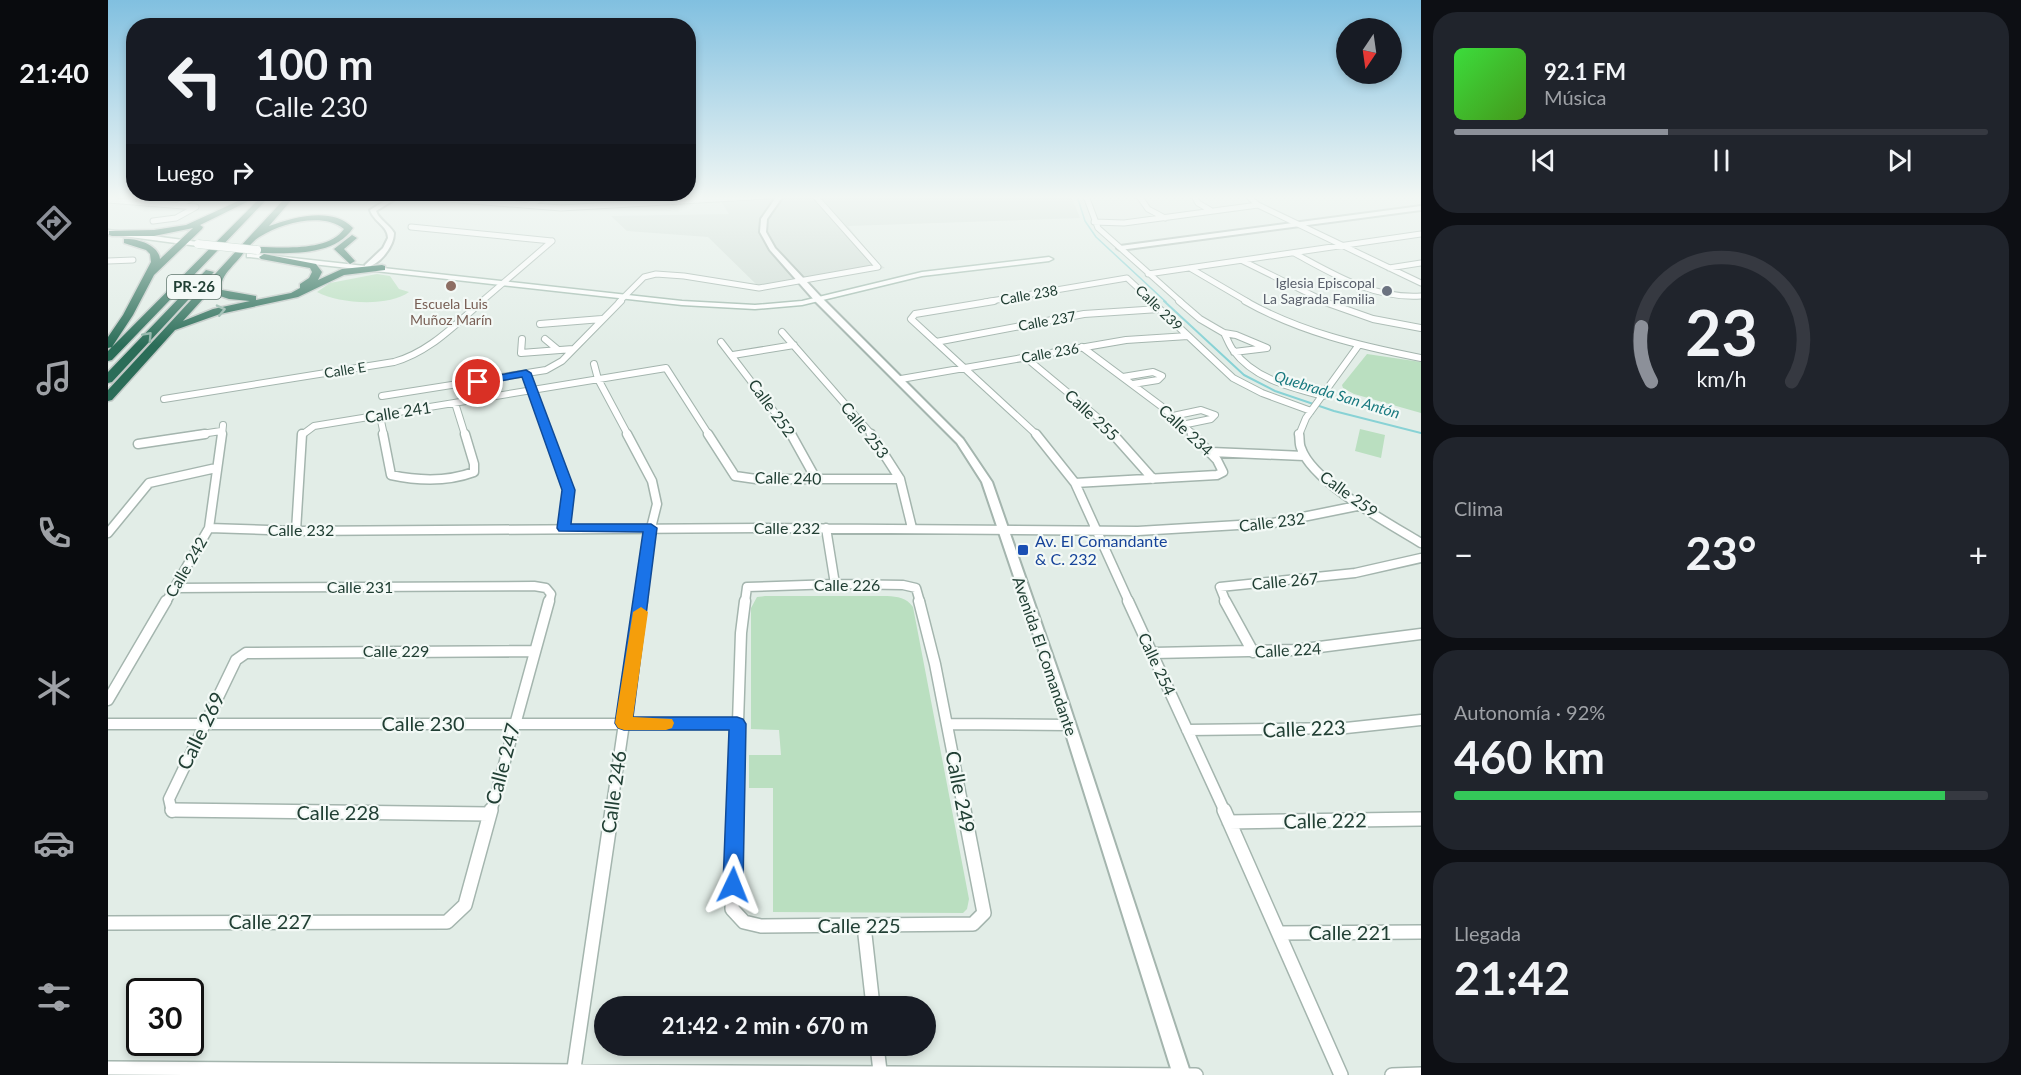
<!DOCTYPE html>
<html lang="es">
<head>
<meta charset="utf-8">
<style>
	:root { --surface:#171b24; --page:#20242c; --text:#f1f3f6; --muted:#9ea1a6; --line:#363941; --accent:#8c9099 }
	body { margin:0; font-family:Lato,sans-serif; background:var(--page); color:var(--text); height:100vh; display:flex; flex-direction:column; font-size:22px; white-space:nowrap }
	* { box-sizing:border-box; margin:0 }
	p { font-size:20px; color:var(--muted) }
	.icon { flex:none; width:33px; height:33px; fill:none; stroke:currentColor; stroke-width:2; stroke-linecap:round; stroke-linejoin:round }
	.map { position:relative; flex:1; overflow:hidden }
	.sheet { display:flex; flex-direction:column; gap:12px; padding:12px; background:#0d0f14; width:600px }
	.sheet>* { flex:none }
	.banner { position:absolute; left:18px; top:18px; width:570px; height:183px; border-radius:24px; box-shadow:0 3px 9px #0003; background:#171b24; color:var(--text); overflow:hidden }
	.needle { width:39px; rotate:193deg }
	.controls { position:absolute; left:1228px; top:18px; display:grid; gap:12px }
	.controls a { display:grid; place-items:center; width:66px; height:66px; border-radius:50%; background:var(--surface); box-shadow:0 3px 9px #0003; font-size:30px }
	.speed { position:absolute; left:18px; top:978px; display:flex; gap:12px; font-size:30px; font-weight:700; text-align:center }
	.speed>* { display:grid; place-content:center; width:78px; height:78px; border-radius:50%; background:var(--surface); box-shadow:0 3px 9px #0003; line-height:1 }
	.speed .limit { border:3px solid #111; border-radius:9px; background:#fff; color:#111 }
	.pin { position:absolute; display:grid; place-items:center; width:51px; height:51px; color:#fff; margin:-26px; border:3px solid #fff; border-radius:50%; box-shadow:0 2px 6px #0007 }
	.me { position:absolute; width:66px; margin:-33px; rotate:2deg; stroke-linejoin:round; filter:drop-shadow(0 0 4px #0008) }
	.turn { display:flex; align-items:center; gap:21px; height:126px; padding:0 30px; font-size:27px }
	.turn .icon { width:78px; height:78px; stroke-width:2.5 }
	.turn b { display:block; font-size:42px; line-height:51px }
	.then { display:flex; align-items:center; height:57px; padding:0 30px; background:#0003; gap:12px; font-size:22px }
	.big { font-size:45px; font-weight:700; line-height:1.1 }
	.sheet .widget { flex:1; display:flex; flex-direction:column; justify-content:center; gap:9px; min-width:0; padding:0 21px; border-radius:24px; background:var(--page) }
	.sheet .dial { align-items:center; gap:0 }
	.dial svg { height:156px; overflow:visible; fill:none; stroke:var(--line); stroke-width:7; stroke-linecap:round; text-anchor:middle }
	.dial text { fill:var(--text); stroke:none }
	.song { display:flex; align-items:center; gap:18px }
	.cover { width:72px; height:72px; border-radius:9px; background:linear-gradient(135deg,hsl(120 70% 55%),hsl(100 70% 35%)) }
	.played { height:6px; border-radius:3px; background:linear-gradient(90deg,var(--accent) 40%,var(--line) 40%) }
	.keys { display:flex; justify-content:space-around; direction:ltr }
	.heat { display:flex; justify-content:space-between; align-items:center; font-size:33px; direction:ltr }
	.charge { height:9px; border-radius:4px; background:linear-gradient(90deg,#34c759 92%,var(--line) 0) }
	.trip { position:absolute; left:486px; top:996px; width:342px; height:60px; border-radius:30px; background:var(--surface); box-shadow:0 3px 9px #0003; font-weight:700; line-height:60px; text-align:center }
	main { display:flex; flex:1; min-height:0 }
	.dock { display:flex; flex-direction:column; width:108px; justify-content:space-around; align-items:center; background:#090b0e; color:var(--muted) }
	.dock .icon { width:42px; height:42px }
	.dock .on { color:var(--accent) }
	.dock b { font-size:27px; color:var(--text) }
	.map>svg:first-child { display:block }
</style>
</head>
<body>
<main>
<nav class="dock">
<b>21:40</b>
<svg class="icon on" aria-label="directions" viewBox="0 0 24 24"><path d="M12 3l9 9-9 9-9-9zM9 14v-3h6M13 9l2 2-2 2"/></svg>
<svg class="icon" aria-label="music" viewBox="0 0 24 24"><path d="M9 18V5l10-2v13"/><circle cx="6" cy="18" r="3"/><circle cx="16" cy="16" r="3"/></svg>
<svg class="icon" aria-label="phone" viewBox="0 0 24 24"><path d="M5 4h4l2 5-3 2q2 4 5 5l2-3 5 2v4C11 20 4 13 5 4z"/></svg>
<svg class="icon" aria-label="climate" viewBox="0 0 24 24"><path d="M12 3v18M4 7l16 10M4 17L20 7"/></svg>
<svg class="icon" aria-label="car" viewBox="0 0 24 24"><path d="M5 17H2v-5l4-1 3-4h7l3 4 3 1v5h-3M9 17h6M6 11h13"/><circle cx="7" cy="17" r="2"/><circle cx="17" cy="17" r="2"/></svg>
<svg class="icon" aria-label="filters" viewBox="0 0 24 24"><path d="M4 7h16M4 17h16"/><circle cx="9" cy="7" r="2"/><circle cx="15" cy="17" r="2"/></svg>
</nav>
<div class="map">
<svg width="1313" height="1075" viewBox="0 0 1313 1075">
	<rect width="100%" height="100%" fill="#e2ede7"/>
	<path fill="#d0ddd6" d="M610,196H963L972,218L740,226L767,261L777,268L652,288L600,237L519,231L503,216L621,214Z"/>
	<path fill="#badfc0" d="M269,274L282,276L291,289L301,292C281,307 231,304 209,292L222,283Z
		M1259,354L1313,362V413L1246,394L1235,388L1234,385Z
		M1252,429L1277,435L1273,458L1247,451Z
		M657,596H779C790,597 798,597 805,607L861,899L859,909L855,913L665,912V788H641V755H673L671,730L643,729V608L649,597Z"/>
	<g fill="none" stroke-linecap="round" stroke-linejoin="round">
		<path stroke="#88d2d5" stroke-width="1.5" d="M969,196L977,221L988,237L1058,302"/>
		<path stroke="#88d2d5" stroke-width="2" d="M1056,301L1136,375L1167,391L1226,411L1313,433"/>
		<g stroke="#a4b5ae" stroke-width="7">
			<path id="minor-far4" d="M301,196L453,208L659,196
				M978,196L990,228L1073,302
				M1031,196L1040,209L1057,218
				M1086,196L1090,203L1102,210
				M1140,196L1150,205L1313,283
				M0,200L88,207L68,218L45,221
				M400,204L411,196
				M70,205L90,196
				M420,205L440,196
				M986,222L1016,223L1150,205
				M303,227L444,241
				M1186,253C1227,275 1265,299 1313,296
				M0,261L25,260
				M1135,261L1218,302
				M1082,268L1140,302
				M1281,268L1313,263
				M1040,274L1313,234
				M373,302L444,241
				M511,302L536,277L548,274L576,276L651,288L770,267L707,196
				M877,302L1019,278L1045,302"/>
		</g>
		<g stroke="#a4b5ae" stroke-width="8">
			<path id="minor-far3" d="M886,301L807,314L803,319L929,435
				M1043,301L1125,378L1154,393L1203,411
				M1071,301L1092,319L1116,333L1128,335L1159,348L1126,352
				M1137,301C1192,332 1252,346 1313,358
				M1214,301L1265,319L1313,328
				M432,324L494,319
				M674,332L764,435
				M1116,333C1119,338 1121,345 1125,350C1146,379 1182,387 1215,396
				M414,339L413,353L465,349
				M437,339L449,349
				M613,342L684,435
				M828,342L976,314L1051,309
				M974,347L1053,406L1086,435
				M625,355L686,345
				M917,357L994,421L1006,435
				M486,364L490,379L520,435
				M418,373L440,435
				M1015,377L1045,372L1054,376L1050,380L1025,384
				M793,379L1018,340L1080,336
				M274,396L438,370L454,361L513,301
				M56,399L286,362C322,352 347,324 375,301
				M347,403L357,435
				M272,416L276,435
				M1065,416L1093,410L1107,415L1103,419L1074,425
				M87,435L113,431
				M114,435L115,425
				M194,435L206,426L558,368L601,435
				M1191,435L1198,418L1250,346"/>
		</g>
		<g stroke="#a4b5ae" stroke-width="11">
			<path id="minor-far2" d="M275,434L283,475C311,481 339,482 366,472V464L357,434
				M440,434L460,490L456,528
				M519,434L544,481L549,504L543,528L534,602
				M600,434L627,476L648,479H792
				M683,434L708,479
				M763,434L792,479L804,528
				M928,434L967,483L1021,602
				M1005,434L1045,479
				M1191,434C1192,438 1191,444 1193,448C1204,482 1282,524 1313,543
				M30,444L97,434
				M1103,452L1196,456
				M967,483L1109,475L1115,472L1109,460L1084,434
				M101,528L188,531L652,528L1030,531L1165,523L1254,505
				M718,528L727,584
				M188,531L194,434
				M0,533L41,483L108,468
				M67,588L426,586L438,588L443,594L441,602
				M58,602L101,528L114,434
				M637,602L639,587L727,584L795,585L808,588L812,602
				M1118,602L1112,587L1247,573L1313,558"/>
		</g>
		<g stroke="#a4b5ae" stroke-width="13">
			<path id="minor-far1" d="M811,601L827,664L856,812
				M1020,601L1117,812
				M1117,601L1145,652
				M1045,653L1188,650L1313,634
				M0,700L58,601
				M0,724H629
				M839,724L961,725
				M1079,730L1238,728L1313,720
				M64,812L61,799L128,660L138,653L426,651
				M383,812L441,601
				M503,812L534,601
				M627,812L633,633L637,601"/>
		</g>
		<g stroke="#a4b5ae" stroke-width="16">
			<path id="minor" d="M64,810L381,814
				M627,810L624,909L636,922L653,926L865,924L876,913L856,810
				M1116,810L1233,1075
				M1121,822L1313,819
				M0,923L339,922L357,905L383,810
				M756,926L765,1006
				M1171,933L1313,932
				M769,1046L772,1071
				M0,1068L1088,1075
				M465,1075L504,810
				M1284,1075L1313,1074"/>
		</g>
		<g stroke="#a4b5ae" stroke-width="4">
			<path id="tertiary" d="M285,196H292L268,211C271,220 281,224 286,233C286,247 270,267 257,267V265L275,248L280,238C280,226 266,222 262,210Z
				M669,196H675L659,219L658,232L667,248L713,297L855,439L884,482L954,683L1083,1075H1065L942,683L874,482L849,443L707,301L662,250L652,232L653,219Z
				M1313,206V210L1012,250L1009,248L1012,246Z"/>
		</g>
		<g stroke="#a0baae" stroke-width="3">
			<path id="secondary" d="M0,230L90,242L94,244L90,246L0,234Z
				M139,253L574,301L647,305L694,301L814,272L941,257L945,259L941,261L814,276L694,305L647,309L574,305L142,257H139Z"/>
		</g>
		<g stroke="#c1c9c6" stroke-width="3">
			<path id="motorway" d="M141,196H151L92,225L95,227L94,229L46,275L25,315L4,347L0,348V337L15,315L43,262L42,254L38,250L16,243V239C29,238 51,245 52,259L85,228L46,236H4L1,235V231L46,230L78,225Z
				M154,196H162L4,360L0,361V351Z
				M179,196H187L161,226C186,217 224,206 245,228C226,257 180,253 149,253L144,250L149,247C174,247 220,252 236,229C215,212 174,223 153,236C143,241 135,255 127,263C121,270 111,279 114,290L148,296V300L183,293L192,288V284L201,278L204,272L202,268L153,259L151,257L156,254L208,264L214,272L210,280L234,269L274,265L277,266V270L236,275L190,297L112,314L67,330L4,400L0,401V390ZM104,289L106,294L121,299L142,301L105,309L75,321Z
				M244,235L249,238L236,249L247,261L242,264L226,249Z
				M98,270L106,272L4,382L0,383V372Z"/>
		</g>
		<use href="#minor-far4" stroke="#fff" stroke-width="5"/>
		<use href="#minor-far3" stroke="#fff" stroke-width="6"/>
		<use href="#minor-far2" stroke="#fff" stroke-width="8"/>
		<use href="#minor-far1" stroke="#fff" stroke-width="10"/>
		<use href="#minor" stroke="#fff" stroke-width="13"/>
		<use href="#tertiary" fill="#fff" fill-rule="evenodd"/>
		<use href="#secondary" fill="#fff" fill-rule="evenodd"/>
		<use href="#motorway" fill="#2b6d58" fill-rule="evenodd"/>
		<g stroke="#a0baae" stroke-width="9" stroke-linecap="butt">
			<path id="secondary-bridge" d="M90,244L149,250"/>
		</g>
		<use href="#secondary-bridge" stroke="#fff" stroke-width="8"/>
	</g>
	<defs><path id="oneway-chevron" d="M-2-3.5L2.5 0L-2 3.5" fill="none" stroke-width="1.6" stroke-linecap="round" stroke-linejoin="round" transform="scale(1.5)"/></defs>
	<g stroke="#8fb3a7">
		<use href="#oneway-chevron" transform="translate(113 310) rotate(-13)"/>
		<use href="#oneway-chevron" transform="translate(40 336) rotate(-47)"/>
	</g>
	<linearGradient id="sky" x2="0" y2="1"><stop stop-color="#81c0e0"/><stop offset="0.57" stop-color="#f2f7f4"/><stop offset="1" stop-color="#f2f7f4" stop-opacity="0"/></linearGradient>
	<rect width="1313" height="346" fill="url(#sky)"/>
	<path fill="#1a73e8" stroke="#114b97" stroke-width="1.5" d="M418,370L423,373L467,490L463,524H543L549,528L525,717H629L635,719L638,724L635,885L632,892L625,894L618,892L615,885L621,730H516L510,728L507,723L535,532L451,531L449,528L454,490L414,377L370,385L364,382L370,379Z"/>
	<path fill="#f59e0b" d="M533,607L540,612L525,717L564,719L566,723L564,728L558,730H516L510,728L507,723L525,612Z"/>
	<circle fill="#8d6e63" stroke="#f3f9f6" stroke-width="2" cx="343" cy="286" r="6"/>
	<circle fill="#6b7280" stroke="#f3f9f6" stroke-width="2" cx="1279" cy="291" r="6"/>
	<rect fill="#1a4fb4" stroke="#f3f9f6" stroke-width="2" x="909" y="544" width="12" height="12" rx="3"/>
	<g text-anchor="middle" stroke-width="4.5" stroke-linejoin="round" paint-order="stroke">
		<g font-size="14" fill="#5b616d" stroke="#f3f9f6" text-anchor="end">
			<text x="1267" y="288">Iglesia Episcopal<tspan x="1267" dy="16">La Sagrada Familia</tspan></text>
		</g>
		<g font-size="14" fill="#213f34" stroke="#f3f9f6">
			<text transform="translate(921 295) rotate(-10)" y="5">Calle 238</text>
			<text transform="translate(1051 308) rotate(44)" y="5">Calle 239</text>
			<text transform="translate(939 321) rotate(-10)" y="5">Calle 237</text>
			<text transform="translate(942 353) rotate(-10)" y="5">Calle 236</text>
			<text transform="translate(237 370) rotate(-9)" y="5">Calle E</text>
		</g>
		<g font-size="14" fill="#785e54" stroke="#f3f9f6">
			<text x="343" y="309">Escuela Luis<tspan x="343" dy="16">Muñoz Marín</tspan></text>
		</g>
		<rect fill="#f3f9f6" stroke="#60776e" stroke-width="1.5" x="59" y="275" width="54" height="24" rx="4.5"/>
		<g font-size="15" font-weight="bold" fill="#213f34">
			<text x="86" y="292">PR-26</text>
		</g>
		<g font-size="15" font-style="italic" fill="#18797f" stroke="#f3f9f6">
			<text transform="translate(1229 395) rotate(17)" y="5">Quebrada San Antón</text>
		</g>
		<g font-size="16" fill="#213f34" stroke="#f3f9f6">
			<text transform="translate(664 408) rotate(54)" y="6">Calle 252</text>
			<text transform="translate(290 412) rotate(-9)" y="6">Calle 241</text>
			<text transform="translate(984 415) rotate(43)" y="6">Calle 255</text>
			<text transform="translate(757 430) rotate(52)" y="6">Calle 253</text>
			<text transform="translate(1078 430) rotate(43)" y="6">Calle 234</text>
			<text transform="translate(680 478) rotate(1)" y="6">Calle 240</text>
			<text transform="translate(1241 494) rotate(36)" y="6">Calle 259</text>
			<text transform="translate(1164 522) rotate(-7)" y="6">Calle 232</text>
			<text x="679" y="534">Calle 232</text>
			<text x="193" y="536">Calle 232</text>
			<text transform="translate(78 567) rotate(-60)" y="6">Calle 242</text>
			<text transform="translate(1177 581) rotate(-5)" y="6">Calle 267</text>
			<text x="739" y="591">Calle 226</text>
			<text x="252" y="593">Calle 231</text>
			<text transform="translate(1180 650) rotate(-3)" y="6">Calle 224</text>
			<text x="288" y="657">Calle 229</text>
			<text transform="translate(937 656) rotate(71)" y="6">Avenida El Comandante</text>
			<text transform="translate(1049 664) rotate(65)" y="6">Calle 254</text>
		</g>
		<g font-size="16" fill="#164399" stroke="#f3f9f6" text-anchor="start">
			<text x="927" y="547">Av. El Comandante<tspan x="927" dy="18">&amp; C. 232</tspan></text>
		</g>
		<g font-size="20" fill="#213f34" stroke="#f3f9f6">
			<text x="315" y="731">Calle 230</text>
			<text transform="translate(1196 729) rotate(-2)" y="7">Calle 223</text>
			<text transform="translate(93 731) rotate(-64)" y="7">Calle 269</text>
			<text transform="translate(395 764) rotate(-75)" y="7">Calle 247</text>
			<text transform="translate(506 792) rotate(-82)" y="7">Calle 246</text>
			<text transform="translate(852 792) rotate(79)" y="7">Calle 249</text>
			<text x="230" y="820">Calle 228</text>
			<text transform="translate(1217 821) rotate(-1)" y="7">Calle 222</text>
			<text x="162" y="929">Calle 227</text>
			<text x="751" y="933">Calle 225</text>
			<text x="1242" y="940">Calle 221</text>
		</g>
	</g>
</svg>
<div class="controls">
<a><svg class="needle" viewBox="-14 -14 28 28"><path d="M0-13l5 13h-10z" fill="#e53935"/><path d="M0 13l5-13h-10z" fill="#9ea1a6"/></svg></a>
</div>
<div class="speed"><div class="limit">30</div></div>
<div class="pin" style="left:370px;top:382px;background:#d93025"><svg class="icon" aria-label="arrive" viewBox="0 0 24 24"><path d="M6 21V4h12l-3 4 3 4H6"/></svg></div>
<svg class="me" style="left:625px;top:885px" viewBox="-20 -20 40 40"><path d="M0-17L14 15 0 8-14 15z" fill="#1a73e8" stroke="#fff" stroke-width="4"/></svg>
<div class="trip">21:42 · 2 min · 670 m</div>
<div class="banner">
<div class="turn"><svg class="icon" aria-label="left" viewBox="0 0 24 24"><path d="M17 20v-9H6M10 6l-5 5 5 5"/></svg><div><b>100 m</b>Calle 230</div></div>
<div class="then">Luego<svg class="icon" aria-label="right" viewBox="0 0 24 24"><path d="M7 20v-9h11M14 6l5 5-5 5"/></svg></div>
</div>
</div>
<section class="sheet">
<div class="widget">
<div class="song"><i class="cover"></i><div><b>92.1 FM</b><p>Música</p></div></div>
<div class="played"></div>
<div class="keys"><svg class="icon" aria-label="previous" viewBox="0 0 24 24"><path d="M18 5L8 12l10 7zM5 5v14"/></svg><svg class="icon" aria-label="pause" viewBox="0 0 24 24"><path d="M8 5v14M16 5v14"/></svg><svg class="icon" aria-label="next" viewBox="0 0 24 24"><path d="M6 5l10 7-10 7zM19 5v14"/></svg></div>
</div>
<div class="widget dial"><svg viewBox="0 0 100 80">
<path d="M14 69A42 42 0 1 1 86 69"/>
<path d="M14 69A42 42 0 0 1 9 41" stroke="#8c9099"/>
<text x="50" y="56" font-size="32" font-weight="700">23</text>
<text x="50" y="72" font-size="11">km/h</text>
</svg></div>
<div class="widget"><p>Clima</p>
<div class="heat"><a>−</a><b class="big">23°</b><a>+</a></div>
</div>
<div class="widget"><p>Autonomía · 92%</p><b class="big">460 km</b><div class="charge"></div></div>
<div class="widget"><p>Llegada</p><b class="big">21:42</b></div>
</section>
</main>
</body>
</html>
